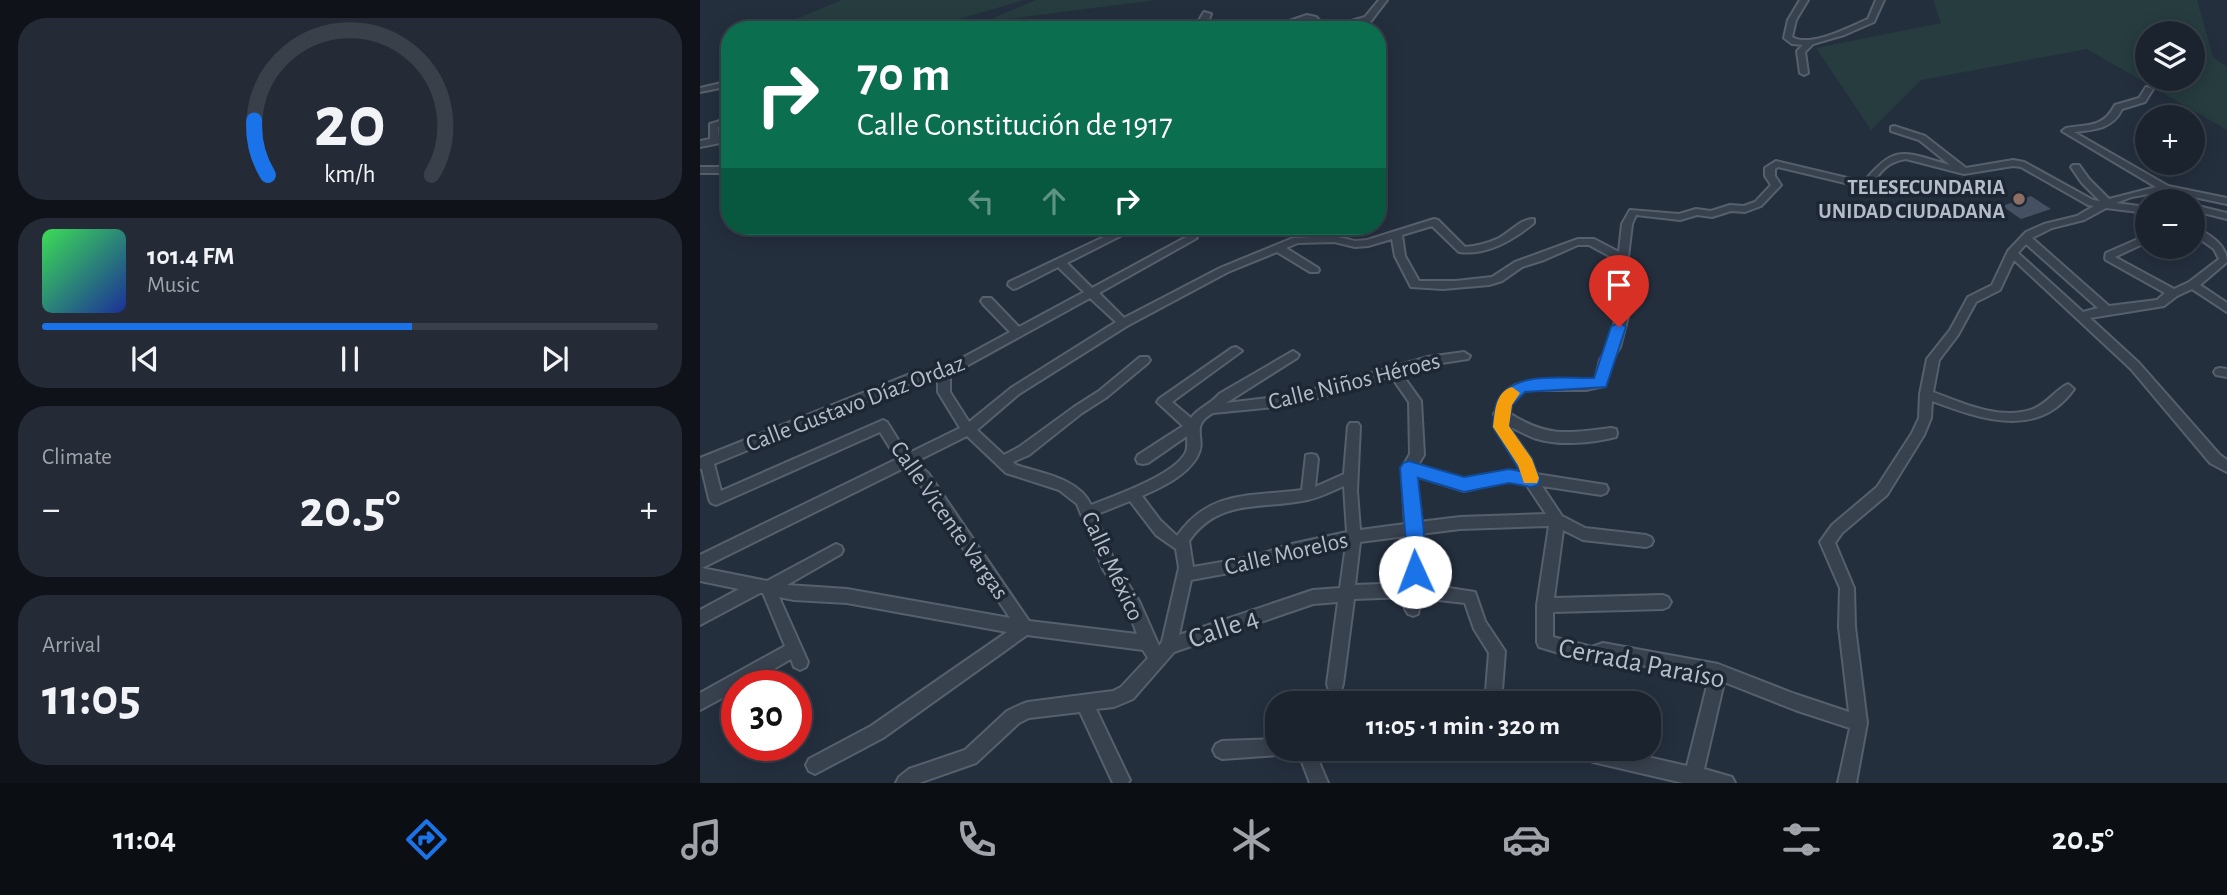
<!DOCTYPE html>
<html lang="en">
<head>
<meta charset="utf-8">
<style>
	:root { --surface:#1b232e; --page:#242b36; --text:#f1f3f6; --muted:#a0a4aa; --line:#39404a; --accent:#1a73e8 }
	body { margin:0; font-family:"Alegreya Sans",sans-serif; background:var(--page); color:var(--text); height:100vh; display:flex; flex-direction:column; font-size:26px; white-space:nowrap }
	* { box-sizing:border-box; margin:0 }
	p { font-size:23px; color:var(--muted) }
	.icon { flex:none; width:38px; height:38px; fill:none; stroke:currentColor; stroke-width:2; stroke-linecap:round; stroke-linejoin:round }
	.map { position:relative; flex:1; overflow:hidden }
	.sheet { display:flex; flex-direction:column; gap:18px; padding:18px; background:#0f1319; width:700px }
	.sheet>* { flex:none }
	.top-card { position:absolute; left:21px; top:21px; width:665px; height:214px; border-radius:28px; box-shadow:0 4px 18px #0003,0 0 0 2px var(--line); background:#0b6e4f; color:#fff; overflow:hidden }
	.tools { position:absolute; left:1435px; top:21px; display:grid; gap:14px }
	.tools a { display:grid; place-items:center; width:70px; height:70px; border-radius:50%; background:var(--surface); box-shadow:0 4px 18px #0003,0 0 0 2px var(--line); font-size:35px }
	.speed { position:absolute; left:21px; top:670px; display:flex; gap:14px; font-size:35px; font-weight:700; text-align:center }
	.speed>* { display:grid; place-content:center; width:91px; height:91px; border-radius:50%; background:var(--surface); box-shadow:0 4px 18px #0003,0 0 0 2px var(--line); line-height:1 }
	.speed .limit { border:10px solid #d22; background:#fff; color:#111 }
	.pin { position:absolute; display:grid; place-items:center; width:60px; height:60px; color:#fff; margin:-72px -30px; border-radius:50% 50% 50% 0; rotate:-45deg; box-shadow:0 0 7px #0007 }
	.pin .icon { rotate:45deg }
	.me { position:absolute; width:77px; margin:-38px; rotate:358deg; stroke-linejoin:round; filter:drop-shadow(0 0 5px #0008) }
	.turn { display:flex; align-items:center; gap:24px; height:147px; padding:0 21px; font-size:32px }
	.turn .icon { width:91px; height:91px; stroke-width:2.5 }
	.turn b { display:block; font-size:49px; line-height:60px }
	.lanes { display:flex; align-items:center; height:66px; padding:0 21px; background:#0003; justify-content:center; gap:35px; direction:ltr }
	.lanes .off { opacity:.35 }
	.big { font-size:52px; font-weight:700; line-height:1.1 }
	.sheet .tile { flex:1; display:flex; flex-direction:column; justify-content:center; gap:10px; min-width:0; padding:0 24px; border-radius:28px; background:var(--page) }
	.sheet .dial { align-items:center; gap:0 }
	.dial svg { height:182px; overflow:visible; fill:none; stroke:var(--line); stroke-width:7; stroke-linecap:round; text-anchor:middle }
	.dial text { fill:var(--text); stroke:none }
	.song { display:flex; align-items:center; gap:21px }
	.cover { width:84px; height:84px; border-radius:10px; background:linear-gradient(135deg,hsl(130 70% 55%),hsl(230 70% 35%)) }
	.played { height:7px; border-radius:4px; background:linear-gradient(90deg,var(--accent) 60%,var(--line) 60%) }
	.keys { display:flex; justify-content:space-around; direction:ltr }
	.heat { display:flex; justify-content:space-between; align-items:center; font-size:38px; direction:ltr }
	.trip { position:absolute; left:565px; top:691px; width:396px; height:70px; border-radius:28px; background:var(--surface); box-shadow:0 4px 18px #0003,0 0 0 2px var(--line); font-weight:700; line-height:70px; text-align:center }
	.menu { display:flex; height:112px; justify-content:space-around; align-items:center; background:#0b0e12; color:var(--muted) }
	.menu .icon { width:49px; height:49px }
	.menu .selected { color:var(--accent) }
	.menu b { font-size:32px; color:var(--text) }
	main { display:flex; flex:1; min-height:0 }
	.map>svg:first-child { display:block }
</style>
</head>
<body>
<main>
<section class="sheet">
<div class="tile dial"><svg viewBox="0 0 100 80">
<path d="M14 69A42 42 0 1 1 86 69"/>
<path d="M14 69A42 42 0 0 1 8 45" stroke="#1a73e8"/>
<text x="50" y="56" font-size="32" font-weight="700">20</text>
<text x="50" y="72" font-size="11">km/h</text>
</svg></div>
<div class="tile">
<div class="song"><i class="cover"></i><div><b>101.4 FM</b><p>Music</p></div></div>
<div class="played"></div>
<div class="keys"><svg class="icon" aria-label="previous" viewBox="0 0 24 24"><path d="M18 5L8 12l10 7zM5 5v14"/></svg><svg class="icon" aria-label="pause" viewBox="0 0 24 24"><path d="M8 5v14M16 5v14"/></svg><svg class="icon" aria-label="next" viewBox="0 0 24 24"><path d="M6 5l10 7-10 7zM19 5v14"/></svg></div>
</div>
<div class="tile"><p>Climate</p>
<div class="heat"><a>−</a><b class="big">20.5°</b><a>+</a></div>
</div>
<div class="tile"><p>Arrival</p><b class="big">11:05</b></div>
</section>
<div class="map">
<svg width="1527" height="783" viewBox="0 0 1527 783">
	<rect width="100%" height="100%" fill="#242f3e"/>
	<path fill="#263c3f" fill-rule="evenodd" d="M142,0H324L222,30H69Z
		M336,0H456L284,22Z
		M1233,0H1497L1513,57L1527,67V130L1387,49L1221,80L1171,130L1116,48L1241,23ZM1447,33H1493V79H1447Z"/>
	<path fill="#455162" d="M1331,196L1351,209L1321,219L1302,206Z"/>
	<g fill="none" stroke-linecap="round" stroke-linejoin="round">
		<g stroke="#565f6c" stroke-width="4">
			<path id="street" d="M679,0H687L671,21L638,30H620L607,19L574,30H562L607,15L616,17L627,28L665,17Z
				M1100,0H1108L1096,20L1092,37C1111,48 1149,27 1168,19L1176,0H1184L1174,22L1144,35L1113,44L1105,52L1108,73L1104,75L1100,73L1097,51L1103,45L1092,44L1084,38L1088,20Z
				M504,12L511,14L508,22L501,30H493Z
				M30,81V86L0,92V88Z
				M1446,87L1453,89L1445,102L1422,109C1413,129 1394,130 1374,132L1468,186L1527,198V204L1465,191L1432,197L1416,203L1447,207V213L1406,208L1384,220L1352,228L1332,238L1409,306L1457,300L1465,293L1406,260L1405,258L1406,253L1447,235V242L1415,257L1474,289L1489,282L1519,259L1514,249L1493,234V227C1509,233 1527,245 1527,262L1500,285L1527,303V312L1492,289L1477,296L1464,306L1390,318L1439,363L1520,455L1527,460V472L1510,463L1431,369L1314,260L1300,290L1276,302L1258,335L1239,360L1233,392C1262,403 1301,421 1333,409C1347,404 1355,390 1368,384L1374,389C1338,440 1280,419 1232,401L1231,418L1224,435L1187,495L1142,533L1135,543L1154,588L1155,627L1167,723L1156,783H1138L1150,728L1095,710L1024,682L1004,769L1032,777L1035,783H983L893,762L880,755L877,749H913L987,766L1009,678L904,658L893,663L839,647L837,642V605L849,526L760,529L720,534L724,554L722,584L775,592L785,621L805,651L801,704H785L789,653L774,629L765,603L721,598L718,614L713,616L708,614L705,609L706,597L654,599L643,684L641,690L635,692L629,690L627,684L638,602L613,604L474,652L433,699L414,707L396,709L427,774L430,780L428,783H413L380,712L329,718L319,723L276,763L219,783H196L199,777L209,769L265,750L307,711L322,704L328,702L413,691L421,687L448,658L443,650L327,635L183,738L115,774L109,771L106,765L109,759L171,726L307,632L147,603L94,600L79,597L108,662L106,667L100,670L94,667L91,659L44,686H37V690L0,710V693L85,646L63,593H60L0,625V610L39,589L0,581V555L197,459L180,432L16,505L11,503L9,499L2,469H0V458L210,374L242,369L310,332L283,304L281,301L283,298H291L319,327L384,292L358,267L317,288L313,289L308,285L309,282L427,226H440L367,263L392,288L488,236L492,235L497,238L399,293L424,318L520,268L593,238L634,236L655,241L667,240L734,219L738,220L765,247C777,246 788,243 799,238C810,232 822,218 834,219V223C813,240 787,256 759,252L732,226L702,235L705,256L719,281H756L792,277L815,262L878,239H894L919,252L922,224L930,210L979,214L996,209L1011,211L1030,205L1044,206L1055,202L1071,185L1065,176V168L1076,161L1164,182C1196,142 1205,153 1250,165L1219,140L1191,131V127L1194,126L1225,136L1266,168L1313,160L1324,162L1393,200L1400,201L1382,183L1371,167L1373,165H1379L1389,179L1409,199L1456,187L1362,131L1366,128C1389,124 1403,128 1415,105L1439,98ZM1206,159L1264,174L1313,166L1321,167L1388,205L1394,206L1377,216L1344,224L1326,232L1308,251L1292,285L1268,297L1250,330L1227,359L1220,394L1219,418L1212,433L1177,487L1132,525L1120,542L1140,588L1139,627L1149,712L1095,694L1018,664L903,643L892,647L853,637V612L963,609L968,607L971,602L968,597L963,595L854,598L863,530L883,540L946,547L951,545L953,541L951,537L946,535L885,528L862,516L842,486L901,495L906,493L908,489L906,485L836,474L831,459L807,426C815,428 827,436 837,439C860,446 892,443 916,437L917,433L916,429L911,428C868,433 848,438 809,413C810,402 815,396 825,390H886L904,386L912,360L920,347L929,313L927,310L923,309L917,313L908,347L900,360L895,380L886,382C865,382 823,375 808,390C800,397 799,407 794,414L796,418L795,427L820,465L822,472L809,471L764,479L718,465L724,455L721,401L701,373L728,365L768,359L770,356L764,352L728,357L594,395L526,403L597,358L599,355L593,351L519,394C510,405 499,407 491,418L472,402L542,351L536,347L532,348L459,399L457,402L483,426L438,455L436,459L438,463L443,464L448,463L487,436C487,441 488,447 486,452C475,475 414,496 391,505C379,478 340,473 316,465L313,462L329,455L382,413L407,397L448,363L450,360L448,357H440L399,391L374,407L319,447L304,455L277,430L319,394L427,326L528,272L577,252L610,272H618L619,270L618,268L586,248L598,243L634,242L655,247L668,246L692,239L695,256L711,287L743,289L789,285L802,281L822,267L844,260L878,245H889L913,258L928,257L932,224L936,215L980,220L997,215L1012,217L1031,211L1045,212L1061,206L1081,185L1075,176V169L1078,167L1166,188L1169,187C1181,172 1186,162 1206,159ZM1326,244L1398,308L1383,312L1318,253ZM390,298L416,322L311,388L269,422L250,392V375ZM691,376L709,402L710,454L702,468L705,524L660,530L657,491L660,426L658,423H650L648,426L644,474L615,487L618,459L616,455L611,454L606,455L602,490C551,497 510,489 477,536L460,520L442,496C462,487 486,476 497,457C508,438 488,427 513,413L594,405ZM238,378V392L260,428L207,454L187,422L183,420L21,491L14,464L216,381ZM267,436L306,473L359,490L377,504L403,569L428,609L437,634L329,621L228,473L215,462ZM204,468L218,481L310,618L147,589L87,585L141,554L143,550L141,546L136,544L67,581L2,568ZM716,476L764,491L809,481L826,484L846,514L760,517L719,522ZM644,486L647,532L587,545L556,556L493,567L489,541C518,499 559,509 602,501C617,499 630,492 644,486ZM430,501L456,535L476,549L479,568L462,642L459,646L439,601L416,565L395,515ZM706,536L710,554L707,583L655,585L660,542ZM646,545L640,588L613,590L479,635L491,580L556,568L587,557Z
				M30,118V124L18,127L19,138L30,135V141L0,147V141L10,139V124Z
				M0,167H30V173H0Z
				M1498,206L1527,213V219L1495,211L1493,209Z
				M1520,368L1527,369V377L1516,375L1514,372L1516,369Z
				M578,739V749L614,750L628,783H610L602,762L586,755L585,752L578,755L522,759L516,756L513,750L516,744L522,741Z"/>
		</g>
		<use href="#street" fill="#38414e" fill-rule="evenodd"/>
	</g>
	<path fill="#1a73e8" stroke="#114b97" stroke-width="2" d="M919,322L926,327L906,387L825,392L812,405L809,426L832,459L840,480L838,485L831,487L809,483L764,492L718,478C720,501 730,561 722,578L715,580L708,578C704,569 708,561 707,551C704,523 702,496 700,468L703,463L709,461L764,477L809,469L820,471L793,427C794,418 794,407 798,400C814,370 864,379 894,378L911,327Z"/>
	<path fill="#f59e0b" d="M812,387L820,393L812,405L809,426L832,459L839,478L837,483H824L818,465L793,427C795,412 795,392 812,387Z"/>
	<circle fill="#8d6e63" stroke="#1d2633" stroke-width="2.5" cx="1319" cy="199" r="7"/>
	<g text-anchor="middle" stroke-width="7" stroke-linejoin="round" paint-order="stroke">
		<g font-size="21" font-weight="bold" fill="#b4bcc9" stroke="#1d2633" text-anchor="end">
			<text x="1305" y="194">TELESECUNDARIA<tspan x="1305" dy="24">UNIDAD CIUDADANA</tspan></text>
		</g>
		<g font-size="24" fill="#b4bcc9" stroke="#1d2633">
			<text transform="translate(654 381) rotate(-14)" y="8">Calle Niños Héroes</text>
			<text transform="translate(155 403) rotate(-21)" y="8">Calle Gustavo Díaz Ordaz</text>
			<text transform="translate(250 520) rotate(55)" y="8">Calle Vicente Vargas</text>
			<text transform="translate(586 553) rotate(-13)" y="8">Calle Morelos</text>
			<text transform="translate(413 566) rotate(65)" y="8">Calle México</text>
		</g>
		<g font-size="28" fill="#b4bcc9" stroke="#1d2633">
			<text transform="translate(523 627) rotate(-19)" y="10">Calle 4</text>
			<text transform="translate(942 662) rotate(11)" y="10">Cerrada Paraíso</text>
		</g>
	</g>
</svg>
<div class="tools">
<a><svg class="icon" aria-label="layers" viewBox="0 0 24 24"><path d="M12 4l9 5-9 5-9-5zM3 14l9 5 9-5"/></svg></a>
<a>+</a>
<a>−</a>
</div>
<div class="speed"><div class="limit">30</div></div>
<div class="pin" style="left:919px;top:327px;background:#d93025"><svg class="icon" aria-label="arrive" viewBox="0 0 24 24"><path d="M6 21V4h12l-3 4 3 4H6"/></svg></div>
<svg class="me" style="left:715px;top:572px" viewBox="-20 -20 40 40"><circle r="19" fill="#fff"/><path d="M0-13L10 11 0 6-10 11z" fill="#1a73e8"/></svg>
<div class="trip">11:05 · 1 min · 320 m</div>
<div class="top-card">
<div class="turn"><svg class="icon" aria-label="right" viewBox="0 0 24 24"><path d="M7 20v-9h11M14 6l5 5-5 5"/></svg><div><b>70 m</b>Calle Constitución de 1917</div></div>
<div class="lanes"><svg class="icon off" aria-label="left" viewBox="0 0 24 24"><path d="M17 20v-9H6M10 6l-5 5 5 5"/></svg><svg class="icon off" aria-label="ahead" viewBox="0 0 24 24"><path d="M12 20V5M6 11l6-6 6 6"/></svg><svg class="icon" aria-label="right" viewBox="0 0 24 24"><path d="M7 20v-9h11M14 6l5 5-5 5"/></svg></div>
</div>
</div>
</main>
<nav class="menu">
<b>11:04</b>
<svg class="icon selected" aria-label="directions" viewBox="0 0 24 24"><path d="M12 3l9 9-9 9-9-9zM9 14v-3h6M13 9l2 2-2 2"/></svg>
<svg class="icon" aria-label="music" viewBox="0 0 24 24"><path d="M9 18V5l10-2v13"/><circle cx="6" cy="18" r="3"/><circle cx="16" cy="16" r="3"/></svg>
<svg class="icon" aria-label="phone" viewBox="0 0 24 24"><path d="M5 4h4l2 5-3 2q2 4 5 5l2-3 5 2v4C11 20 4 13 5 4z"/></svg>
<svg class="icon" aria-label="climate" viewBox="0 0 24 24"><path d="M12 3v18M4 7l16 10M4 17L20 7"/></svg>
<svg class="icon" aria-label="car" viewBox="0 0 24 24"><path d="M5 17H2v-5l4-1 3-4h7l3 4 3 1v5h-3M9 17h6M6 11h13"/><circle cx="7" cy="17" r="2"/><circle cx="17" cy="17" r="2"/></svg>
<svg class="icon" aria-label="filters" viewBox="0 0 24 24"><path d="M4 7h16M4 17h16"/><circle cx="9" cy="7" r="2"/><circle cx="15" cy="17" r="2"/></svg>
<b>20.5°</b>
</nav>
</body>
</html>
